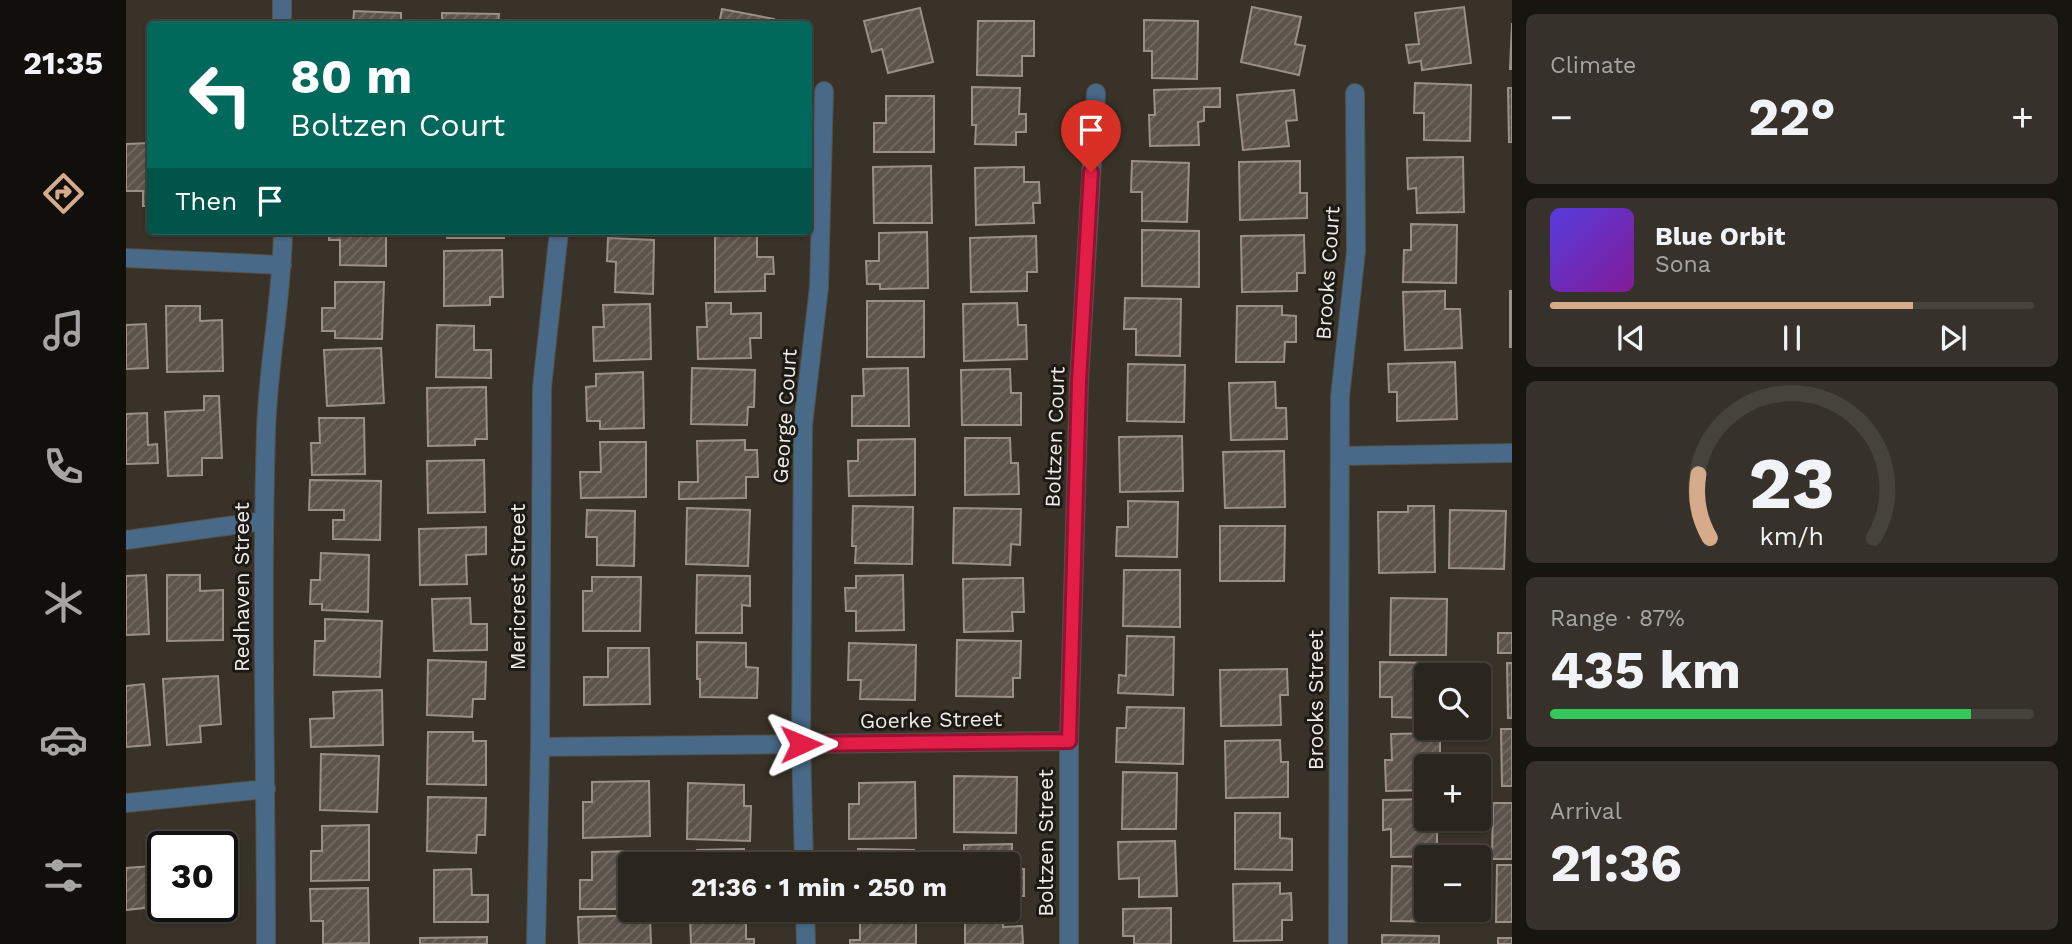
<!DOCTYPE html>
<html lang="en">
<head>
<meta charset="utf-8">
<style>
	:root { --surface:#2a261e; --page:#36322b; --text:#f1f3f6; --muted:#a5a5a4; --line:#46433c; --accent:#d6ab8b }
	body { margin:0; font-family:"Work Sans",sans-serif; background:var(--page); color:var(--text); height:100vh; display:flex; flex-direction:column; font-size:26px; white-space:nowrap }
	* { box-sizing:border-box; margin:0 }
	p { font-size:23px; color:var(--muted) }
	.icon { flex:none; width:38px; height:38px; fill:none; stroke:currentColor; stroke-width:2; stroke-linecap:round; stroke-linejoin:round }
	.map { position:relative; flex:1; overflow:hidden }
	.sheet { display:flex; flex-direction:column; gap:14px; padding:14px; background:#171510; width:560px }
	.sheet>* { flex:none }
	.top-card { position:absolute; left:21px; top:21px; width:665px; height:214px; border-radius:7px; box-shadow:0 2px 5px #0004,0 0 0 2px var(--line); background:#00695c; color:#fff; overflow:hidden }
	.fabs { position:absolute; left:1288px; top:663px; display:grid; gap:14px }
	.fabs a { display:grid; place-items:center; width:77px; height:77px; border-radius:7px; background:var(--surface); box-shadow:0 2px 5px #0004,0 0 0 2px var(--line); font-size:35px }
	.speed { position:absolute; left:21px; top:831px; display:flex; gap:14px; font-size:35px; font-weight:700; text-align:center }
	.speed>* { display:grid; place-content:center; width:91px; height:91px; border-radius:50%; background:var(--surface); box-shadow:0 2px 5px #0004,0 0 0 2px var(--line); line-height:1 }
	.speed .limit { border:4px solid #111; border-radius:10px; background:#fff; color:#111 }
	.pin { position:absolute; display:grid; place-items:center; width:60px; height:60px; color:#fff; margin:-72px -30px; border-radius:50% 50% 50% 0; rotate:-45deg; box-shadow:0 0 7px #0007 }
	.pin .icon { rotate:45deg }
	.me { position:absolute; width:77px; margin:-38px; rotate:89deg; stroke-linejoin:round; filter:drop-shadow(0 0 5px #0008) }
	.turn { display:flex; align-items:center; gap:24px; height:147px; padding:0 28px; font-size:32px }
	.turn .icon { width:91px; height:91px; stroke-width:2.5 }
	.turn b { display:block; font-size:49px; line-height:60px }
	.then { display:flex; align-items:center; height:66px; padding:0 28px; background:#0003; gap:14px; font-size:26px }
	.big { font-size:52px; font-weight:700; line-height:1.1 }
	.sheet .widget { flex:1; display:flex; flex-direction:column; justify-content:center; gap:10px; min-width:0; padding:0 24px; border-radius:10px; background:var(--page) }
	.sheet .dial { align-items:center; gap:0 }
	.dial svg { height:182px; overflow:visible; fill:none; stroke:var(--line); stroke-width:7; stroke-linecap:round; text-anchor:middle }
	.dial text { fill:var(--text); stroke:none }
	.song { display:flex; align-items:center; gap:21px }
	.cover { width:84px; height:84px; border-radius:10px; background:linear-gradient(135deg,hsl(250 70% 55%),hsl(290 70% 35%)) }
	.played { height:7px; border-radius:4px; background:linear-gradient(90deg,var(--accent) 75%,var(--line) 75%) }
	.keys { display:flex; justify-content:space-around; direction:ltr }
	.heat { display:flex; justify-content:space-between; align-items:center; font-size:38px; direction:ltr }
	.charge { height:10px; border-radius:5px; background:linear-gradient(90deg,#34c759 87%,var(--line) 0) }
	.trip { position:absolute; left:492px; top:852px; width:402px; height:70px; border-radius:7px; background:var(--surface); box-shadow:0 2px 5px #0004,0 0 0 2px var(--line); font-weight:700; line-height:70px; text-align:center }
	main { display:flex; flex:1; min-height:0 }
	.dock { display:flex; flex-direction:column; width:126px; justify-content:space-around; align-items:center; background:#110f0c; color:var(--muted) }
	.dock .icon { width:49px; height:49px }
	.dock .on { color:var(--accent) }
	.dock b { font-size:32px; color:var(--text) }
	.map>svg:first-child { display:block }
</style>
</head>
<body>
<main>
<nav class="dock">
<b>21:35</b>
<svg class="icon on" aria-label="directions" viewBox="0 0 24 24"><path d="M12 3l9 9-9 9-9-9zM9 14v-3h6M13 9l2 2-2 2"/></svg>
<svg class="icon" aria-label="music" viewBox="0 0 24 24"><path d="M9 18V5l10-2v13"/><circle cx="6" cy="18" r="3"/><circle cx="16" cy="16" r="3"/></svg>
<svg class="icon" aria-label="phone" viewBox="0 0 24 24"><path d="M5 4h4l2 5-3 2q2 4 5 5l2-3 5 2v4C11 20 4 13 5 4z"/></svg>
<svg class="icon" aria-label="climate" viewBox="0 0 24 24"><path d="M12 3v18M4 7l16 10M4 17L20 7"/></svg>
<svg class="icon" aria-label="car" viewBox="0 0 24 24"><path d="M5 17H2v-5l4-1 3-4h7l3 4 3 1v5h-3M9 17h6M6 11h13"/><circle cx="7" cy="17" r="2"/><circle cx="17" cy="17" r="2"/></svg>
<svg class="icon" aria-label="filters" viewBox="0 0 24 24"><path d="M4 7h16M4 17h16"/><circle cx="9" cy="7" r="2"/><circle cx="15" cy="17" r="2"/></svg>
</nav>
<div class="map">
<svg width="1386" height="944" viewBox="0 0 1386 944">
	<defs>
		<pattern id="building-hatch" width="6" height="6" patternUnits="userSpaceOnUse" patternTransform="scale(1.75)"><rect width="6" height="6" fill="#5c534a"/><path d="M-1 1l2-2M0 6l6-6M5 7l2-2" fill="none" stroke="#746c64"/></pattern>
	</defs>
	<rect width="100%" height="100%" fill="#383228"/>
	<path fill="url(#building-hatch)" stroke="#9a9086" stroke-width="2" d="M1126,7L1175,17L1169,44L1179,46L1173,75L1115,62Z
		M1338,7L1345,63L1296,70L1295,61L1283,63L1280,45L1293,44L1289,13Z
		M794,8L807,62L762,73L756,49L746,52L738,21Z
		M596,9L648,19L647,24H593Z
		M228,11L275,13V24H227Z
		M316,13L373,14L372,24H316Z
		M1018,20L1072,21L1071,79L1026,78V51H1018Z
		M852,21H908V56H896V76L851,75Z
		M1386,23V69H1384Z
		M1289,83L1345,85L1344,141L1298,140V113H1288Z
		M846,87L894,88L893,114H900V132H890V145L849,144L850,125H846Z
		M1094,88V107H1078V121L1072,122L1073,145L1024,146L1023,115H1029L1028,90Z
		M1382,88H1386V142H1383Z
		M1168,90L1171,120L1160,121L1163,146L1117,150L1111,95Z
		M760,96H808V152H748V123H760Z
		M24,143V206H17V191H0V144Z
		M1337,157L1338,212L1291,213L1290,188L1282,189L1281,158Z
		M1006,161L1063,163L1061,222L1016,221V192H1005Z
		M1174,161V193H1181V218L1114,220L1113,162Z
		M805,166L806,223H748L747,167Z
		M898,167V182H913L914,203H907L908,223L850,225L849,168Z
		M1285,224L1331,225L1330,283L1277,282L1278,250H1285Z
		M1016,230L1073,231V287L1016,286Z
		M203,231H260V266L214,265V240H203Z
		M320,231H378V238H321Z
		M801,232L802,288L754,289V284H741L740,261H753V233Z
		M589,233H631V257H647L648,274H639V291L589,292Z
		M1178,235L1179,273H1171V291L1116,292L1115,236Z
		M910,236L911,272H901V291L845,292L844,238Z
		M482,238L528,240L527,294L489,292L490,262L481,261Z
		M376,250L377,297H364V305L318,306V251Z
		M209,282H258L256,339L209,338V331H196V308H209Z
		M1319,291V309H1334L1336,348L1279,350L1277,292Z
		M1384,291H1386V347H1384Z
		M999,298L1055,299L1054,356L1010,355V329H998Z
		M741,301H798V357H741Z
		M580,303H605V314L635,313V338H624L625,358L572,359L571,327H581Z
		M891,303L892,325H900L901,359L838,361L837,304Z
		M524,304L525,359L468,361L467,327H478L477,305Z
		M40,306H74V321L96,320L97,371L41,372Z
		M1111,306H1156V315L1170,316V342H1159L1158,362H1110Z
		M20,324L22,368L0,369V325Z
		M311,325L348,326V350H365V378L310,377Z
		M255,348L258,403L201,406L198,350Z
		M1329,362L1331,419L1271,421V392H1263L1262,364Z
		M1002,364L1059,365L1058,422L1001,421Z
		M566,368L629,370L628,407H622L621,425L565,424Z
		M782,368L783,426H726V396H738L737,369Z
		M884,369L885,393H895V425H836L835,370Z
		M517,372L518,428L474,429V421H461L460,387L470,386V374Z
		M1149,382L1150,408H1160L1161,439L1105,440L1103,383Z
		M360,387L361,439H349V445L302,446L301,388Z
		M78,396H93L96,458H76V475L42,476L39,412L78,410Z
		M21,413L22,445L31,444L32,463L0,464V414Z
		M193,418H238L239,474L186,475L185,443H194Z
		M1056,436L1057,491L994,492L993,437Z
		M839,438H884L885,463H892L893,494L839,495Z
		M789,439V495L723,496L722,461H732V440Z
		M619,440V450H631L632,477H620V498L553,499V482H572L571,441Z
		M474,442H520V497L455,498L454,472H475Z
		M1158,451L1159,507L1099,508L1097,452Z
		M358,460L359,512L302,513L301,461Z
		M184,480L255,481L254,540L207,539V520H218V510H183Z
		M1002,501L1052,502L1051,557L990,556L991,527H1002Z
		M727,506L787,507L786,564L729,563L730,546H726Z
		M1282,506H1308L1309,572L1253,573L1252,512H1282Z
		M561,508L624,510L622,566L560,564Z
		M828,508L895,509L894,545L885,544L884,565L827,563Z
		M461,510L509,511L508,566L471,565V537H460Z
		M1324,510L1380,511L1378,569L1323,568Z
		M1094,526H1159L1158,581H1094Z
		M360,527V554L340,555L341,584L294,585L293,529Z
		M195,553L243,555L242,612L196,610V604H184L185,580H194Z
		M998,570H1054V627L997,626Z
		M20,575L23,634L0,635V576Z
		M41,575H74V591L97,590V640L41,641Z
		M571,575L624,576V606L616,605V633H570Z
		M777,575L778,630L730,631V611H720L719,588H730V576Z
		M466,577H515L514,631H457V591H466Z
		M897,578L898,612H886L887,631L838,632L837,579Z
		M344,598L345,624H361V650L308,651L306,599Z
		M1265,598L1321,599L1320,655H1264Z
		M199,619L256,621L254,677L188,675L189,641H199Z
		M1372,633H1386V653H1372Z
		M1001,636L1048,637L1047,695L992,693L993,675L1000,676Z
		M831,640L895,641L894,678H887V697L830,696Z
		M571,642L620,643V667L632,668L631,698L574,697V679H571Z
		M723,643L790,645L789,700L734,699L735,680H722Z
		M482,648H523L524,704L458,705V677H482Z
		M302,660L360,662L359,699H347L346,717L301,715Z
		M1254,662L1311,663V676H1300V718L1266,717V697H1254Z
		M1381,663H1386V718H1382Z
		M1161,669L1162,695H1154L1155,725L1095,726L1094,670Z
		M92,676L95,724L74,726L75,742L41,745L37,679Z
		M18,684L24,745L0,747V686Z
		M256,690L257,745L185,747L184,719L208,718L207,692Z
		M1001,707L1058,708L1057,764L990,762L991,728H1000Z
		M1375,729H1386V786H1376Z
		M302,732H347V741H360V785L301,784Z
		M1314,733V758H1305V766H1300V790L1260,791L1259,760H1266L1265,734Z
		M1154,740L1155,762H1162V797L1100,798L1099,741Z
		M195,754L253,756L251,812L194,810Z
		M997,772L1051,773L1050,829H996Z
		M828,776L891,777L890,833L828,832Z
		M523,781L524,836L457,838V802H466V782Z
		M789,782L790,838L723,839V804H733V783Z
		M562,783L618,785V806H625L624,841L561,839Z
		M302,797L360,798L359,835H351L350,853L301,851Z
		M1300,799V819H1311V856L1265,857V829L1257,830V800Z
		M1367,803H1386V859H1366Z
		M1109,813H1154V838L1166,839V870L1109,869Z
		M243,825V880L185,881V851H196V826Z
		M69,841V847H37V843Z
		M1049,841L1051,896L1013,897V878L993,879L992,842Z
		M886,844V869H898V896H885V902H882V864H838V845Z
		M618,849L619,864H571V850Z
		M732,849L788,850V864H731Z
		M509,851V864H504V909H454V880H466V852Z
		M1371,865H1386V922H1370Z
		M25,866L28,907L0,910V868Z
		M1266,866L1300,867V910H1322V922L1265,921Z
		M345,869L346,895H362V922H308V870Z
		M1154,883V894L1165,893L1166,920H1156V940L1108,941L1107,884Z
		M242,888L243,943L197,944V921H185L184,889Z
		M1045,908V944H1008V936H997V909Z
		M876,913L877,927L896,926L897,944H839V914Z
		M524,915L525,944H453L452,917Z
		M620,916V939H628V944H565L564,918Z
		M734,918L790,919V944H724V940H734Z
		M1256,935L1313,936V944H1256Z
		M361,937V944H294V938Z
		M1372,938H1386V944H1372Z"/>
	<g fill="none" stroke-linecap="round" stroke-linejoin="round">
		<g stroke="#555046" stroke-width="20">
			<path id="minor" d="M156,0V24
				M0,258L156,265
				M1214,456L1386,453
				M0,540L137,521
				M414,747L943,741
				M0,803L140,789
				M678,864L675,744L677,425L693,287L698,91
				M679,910L680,944
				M140,944C140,773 135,602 140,431C142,364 156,298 157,231
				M410,944L414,747L416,387L433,231
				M943,944V741L953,382L970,93
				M1212,944L1214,397L1230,251L1229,93"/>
		</g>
		<use href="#minor" stroke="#486988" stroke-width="18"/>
	</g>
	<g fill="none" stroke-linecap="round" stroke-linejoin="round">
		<g stroke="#92132f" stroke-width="18">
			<path id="route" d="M675,744L943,741L953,382L965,172"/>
		</g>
		<use href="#route" stroke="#e11d48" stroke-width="12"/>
	</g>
	<g text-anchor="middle" stroke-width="6" stroke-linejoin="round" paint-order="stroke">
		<g font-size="21" fill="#efebe5" stroke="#1d1a16">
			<text transform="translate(1202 273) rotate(-86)" y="7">Brooks Court</text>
			<text transform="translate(659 416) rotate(-86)" y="7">George Court</text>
			<text transform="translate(929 437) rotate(-88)" y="7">Boltzen Court</text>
			<text transform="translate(116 587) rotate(-90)" y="7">Redhaven Street</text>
			<text transform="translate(392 587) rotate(-90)" y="7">Mericrest Street</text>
			<text transform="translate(1190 700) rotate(-90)" y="7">Brooks Street</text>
			<text transform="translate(805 720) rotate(-1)" y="7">Goerke Street</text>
			<text transform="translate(920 843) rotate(-90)" y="7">Boltzen Street</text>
		</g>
	</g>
</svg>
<div class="fabs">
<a><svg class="icon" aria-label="search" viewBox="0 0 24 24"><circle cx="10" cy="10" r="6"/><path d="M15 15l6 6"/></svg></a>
<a>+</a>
<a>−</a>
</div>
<div class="speed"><div class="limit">30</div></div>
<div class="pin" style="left:965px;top:172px;background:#d93025"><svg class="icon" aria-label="arrive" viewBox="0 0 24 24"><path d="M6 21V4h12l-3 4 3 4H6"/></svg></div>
<svg class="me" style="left:675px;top:744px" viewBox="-20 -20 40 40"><path d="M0-17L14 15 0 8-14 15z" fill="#e11d48" stroke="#fff" stroke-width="4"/></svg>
<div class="trip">21:36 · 1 min · 250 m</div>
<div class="top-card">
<div class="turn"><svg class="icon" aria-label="left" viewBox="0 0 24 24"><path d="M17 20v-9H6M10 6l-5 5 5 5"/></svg><div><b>80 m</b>Boltzen Court</div></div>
<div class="then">Then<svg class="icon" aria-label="arrive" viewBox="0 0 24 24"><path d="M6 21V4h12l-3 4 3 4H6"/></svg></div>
</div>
</div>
<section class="sheet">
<div class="widget"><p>Climate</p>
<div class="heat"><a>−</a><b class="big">22°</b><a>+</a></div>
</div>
<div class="widget">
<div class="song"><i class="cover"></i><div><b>Blue Orbit</b><p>Sona</p></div></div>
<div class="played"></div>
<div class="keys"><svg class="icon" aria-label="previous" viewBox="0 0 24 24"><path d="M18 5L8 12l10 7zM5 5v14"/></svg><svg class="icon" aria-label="pause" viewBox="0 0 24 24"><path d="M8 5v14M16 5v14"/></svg><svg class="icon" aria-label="next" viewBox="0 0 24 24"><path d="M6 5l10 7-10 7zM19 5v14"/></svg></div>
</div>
<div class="widget dial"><svg viewBox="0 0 100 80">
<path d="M14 69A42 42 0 1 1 86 69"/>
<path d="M14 69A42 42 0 0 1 9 41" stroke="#d6ab8b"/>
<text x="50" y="56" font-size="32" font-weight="700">23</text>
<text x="50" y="72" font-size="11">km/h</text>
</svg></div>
<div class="widget"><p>Range · 87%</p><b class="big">435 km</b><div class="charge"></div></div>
<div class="widget"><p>Arrival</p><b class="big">21:36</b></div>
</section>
</main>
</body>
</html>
